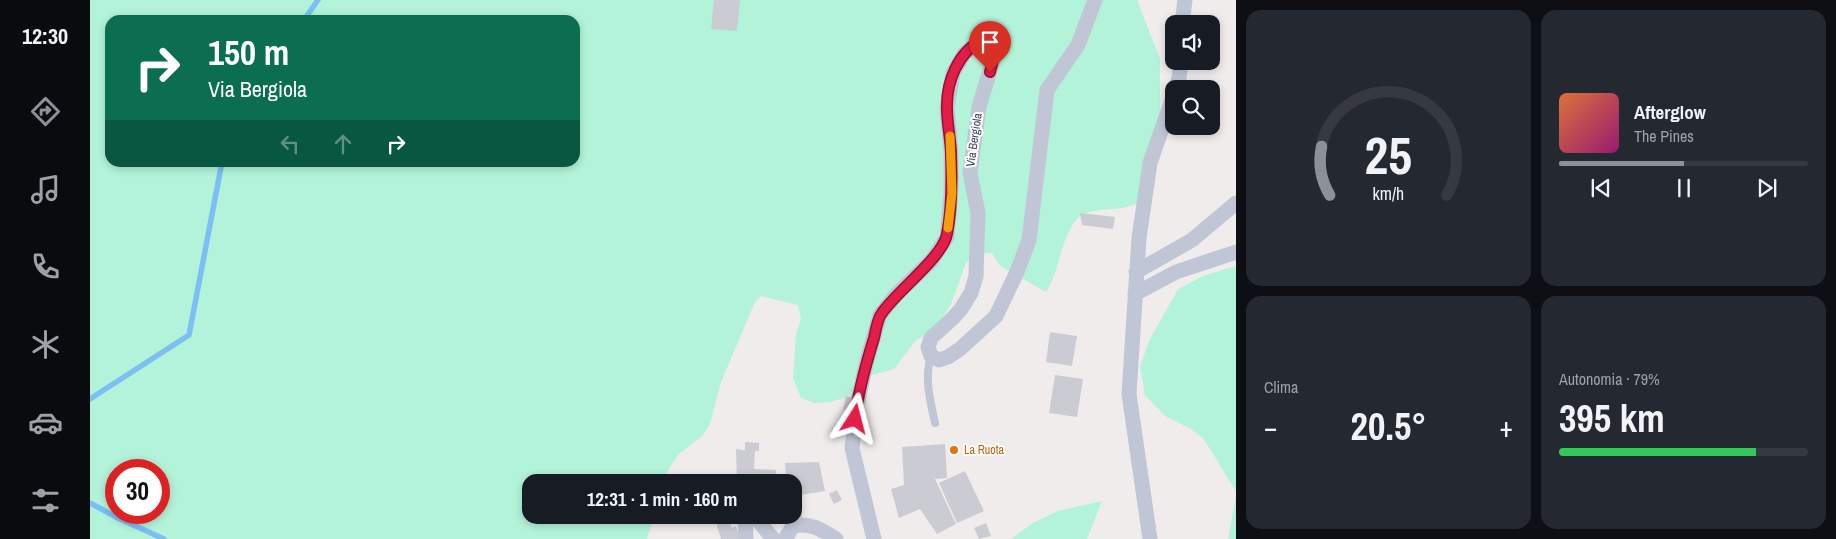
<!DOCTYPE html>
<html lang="it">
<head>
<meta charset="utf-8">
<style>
	:root { --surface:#171b24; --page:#242831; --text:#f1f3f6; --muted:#9ea1a6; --line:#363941; --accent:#8c9099 }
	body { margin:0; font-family:"Archivo Narrow",sans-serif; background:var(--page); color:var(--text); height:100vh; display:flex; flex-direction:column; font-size:19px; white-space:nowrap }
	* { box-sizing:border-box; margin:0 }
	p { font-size:16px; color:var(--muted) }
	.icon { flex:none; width:28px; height:28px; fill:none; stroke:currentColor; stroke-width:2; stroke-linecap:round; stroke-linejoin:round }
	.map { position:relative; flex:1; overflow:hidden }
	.details { display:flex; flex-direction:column; gap:10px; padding:10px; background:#0d0f14; width:600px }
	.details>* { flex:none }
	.guide { position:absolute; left:15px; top:15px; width:475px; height:152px; border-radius:15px; box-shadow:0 2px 8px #0003; background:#0b6e4f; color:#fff; overflow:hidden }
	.buttons { position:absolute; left:1075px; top:15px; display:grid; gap:10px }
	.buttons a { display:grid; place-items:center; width:55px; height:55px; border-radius:10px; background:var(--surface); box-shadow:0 2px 8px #0003; font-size:25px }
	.speed { position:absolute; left:15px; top:459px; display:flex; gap:10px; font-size:25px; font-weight:700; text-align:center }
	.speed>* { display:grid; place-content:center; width:65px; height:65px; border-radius:50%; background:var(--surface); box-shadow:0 2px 8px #0003; line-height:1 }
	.speed .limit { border:8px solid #d22; background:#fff; color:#111 }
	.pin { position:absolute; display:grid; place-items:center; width:42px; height:42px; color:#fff; margin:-51px -21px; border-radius:50% 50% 50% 0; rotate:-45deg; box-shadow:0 0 5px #0007 }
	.pin .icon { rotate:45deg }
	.me { position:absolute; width:55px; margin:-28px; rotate:9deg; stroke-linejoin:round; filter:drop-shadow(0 0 4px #0008) }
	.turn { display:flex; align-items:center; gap:18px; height:105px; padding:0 20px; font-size:22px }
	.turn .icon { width:65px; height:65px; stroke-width:2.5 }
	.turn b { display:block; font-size:35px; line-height:42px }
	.lanes { display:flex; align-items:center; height:48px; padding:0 20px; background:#0003; justify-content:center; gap:25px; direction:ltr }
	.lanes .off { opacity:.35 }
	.big { font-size:38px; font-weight:800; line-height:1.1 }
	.details .tile { flex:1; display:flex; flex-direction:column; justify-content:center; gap:8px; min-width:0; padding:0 18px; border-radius:15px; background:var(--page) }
	.details .dial { align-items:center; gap:0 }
	.dial svg { height:130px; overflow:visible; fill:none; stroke:var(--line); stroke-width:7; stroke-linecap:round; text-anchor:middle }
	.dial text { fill:var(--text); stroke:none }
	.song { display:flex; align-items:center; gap:15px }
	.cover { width:60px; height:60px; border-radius:8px; background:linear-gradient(135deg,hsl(20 70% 55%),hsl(320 70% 35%)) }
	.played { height:5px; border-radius:2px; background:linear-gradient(90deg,var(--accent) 50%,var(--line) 50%) }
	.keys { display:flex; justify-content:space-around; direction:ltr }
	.heat { display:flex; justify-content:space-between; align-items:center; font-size:28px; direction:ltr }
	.charge { height:8px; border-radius:4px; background:linear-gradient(90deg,#34c759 79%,var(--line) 0) }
	.details .tiles { flex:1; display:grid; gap:10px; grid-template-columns:repeat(2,1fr) }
	.trip { position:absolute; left:432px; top:474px; width:280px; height:50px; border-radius:15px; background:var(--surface); box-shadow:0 2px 8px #0003; font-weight:800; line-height:50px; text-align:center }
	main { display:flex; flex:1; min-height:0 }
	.tab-bar { display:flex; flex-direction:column; width:90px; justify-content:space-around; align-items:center; background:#090b0e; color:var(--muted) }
	.tab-bar .icon { width:35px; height:35px }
	.tab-bar .active { color:var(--accent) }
	.tab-bar b { font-size:22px; color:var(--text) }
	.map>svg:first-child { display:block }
</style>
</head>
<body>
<main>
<nav class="tab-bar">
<b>12:30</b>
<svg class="icon active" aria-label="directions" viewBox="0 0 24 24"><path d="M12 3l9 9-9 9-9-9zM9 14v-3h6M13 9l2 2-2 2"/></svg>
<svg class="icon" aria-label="music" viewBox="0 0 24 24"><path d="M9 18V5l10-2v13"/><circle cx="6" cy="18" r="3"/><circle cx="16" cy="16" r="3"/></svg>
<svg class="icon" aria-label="phone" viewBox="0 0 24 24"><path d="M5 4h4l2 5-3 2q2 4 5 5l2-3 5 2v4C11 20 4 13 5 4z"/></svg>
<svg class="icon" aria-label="climate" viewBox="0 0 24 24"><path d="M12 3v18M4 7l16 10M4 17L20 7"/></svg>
<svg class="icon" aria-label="car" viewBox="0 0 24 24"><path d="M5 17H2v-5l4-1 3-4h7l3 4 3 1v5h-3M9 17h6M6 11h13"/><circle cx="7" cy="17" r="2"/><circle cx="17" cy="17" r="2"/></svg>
<svg class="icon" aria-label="filters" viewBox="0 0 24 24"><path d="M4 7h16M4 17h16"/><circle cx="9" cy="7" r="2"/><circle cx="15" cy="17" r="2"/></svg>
</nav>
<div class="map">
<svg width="1146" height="539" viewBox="0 0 1146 539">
	<rect width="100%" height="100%" fill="#efeceb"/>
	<path fill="#b3f3da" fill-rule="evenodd" d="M0,0H1047L1070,59V110L1046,204C1041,205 1036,208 1031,208C1020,210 1001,209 992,215C971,229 970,273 956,292L910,266L902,253H887L876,263L861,304L853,317L834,336L826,340L804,369L775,377L765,389L754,398L740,402L725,403L711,398L703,378L706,334L711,319L708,305L671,296L665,302L631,382L620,424L612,436L589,454L578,470L574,482H441V515H564L557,539H0ZM20,20H485V162H20ZM26,470H69V512H26Z
		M1146,266V491L1113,438L1101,429L1075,416L1055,395L1050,366L1060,339L1088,289L1115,275Z
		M1146,496V539H1138Z
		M1012,501L997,539H921L943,523L968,511Z"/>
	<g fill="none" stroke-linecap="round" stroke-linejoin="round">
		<path stroke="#7bbff4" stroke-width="5.5" d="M214,20L228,0
			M0,399L99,335L132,162
			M0,503L28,518L74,539"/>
	</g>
	<path fill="#cbcbd4" d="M624,0H650L647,31L621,29Z
		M990,213L1025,217L1023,229L992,225Z
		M960,332L987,336L982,366L956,362Z
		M965,375L993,379L987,417L959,413Z
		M756,396L763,398L761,411L753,410Z
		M655,442L669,443V451H665L664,469L686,470V482H668V477L663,476V478L647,480L646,449L655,450Z
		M855,444L857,478L845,479L866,524L847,534L830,509L809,518L801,489L814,485L812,447Z
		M729,462L735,491L710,495L712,517L685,521L684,517L677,518L676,515H704V482H690V478H696L695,463Z
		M875,471L894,511L867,523L849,483Z
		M639,478L641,482H628Z
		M747,490L752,500L744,504L739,494Z
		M637,515L642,528L646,526L650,539H631L625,519Z
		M896,523L901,536L889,539L884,528Z"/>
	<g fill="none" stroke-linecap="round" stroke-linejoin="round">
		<path stroke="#c0c6d5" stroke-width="8" d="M841,356C834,379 840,399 845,423"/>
		<path stroke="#c0c6d5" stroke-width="15" d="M1092,24L1095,0
			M1085,89L1089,78L1091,61
			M1046,272L1102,240L1146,203
			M1045,294L1086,272L1146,252
			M655,515L656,539
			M664,515L683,539
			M695,539L703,526C721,522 732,530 746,539
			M784,539L762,448L767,405L776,364L790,315L806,295L842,260L857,237L861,193V152L857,108L863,73L874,54L886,43L894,39L902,45L905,54L889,107L880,173L888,213L886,276L881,293L871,309L863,318L841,338L838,347L841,356L849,360L858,357L870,349L906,316L927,272L939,240L957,90L988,45L1005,0
			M1060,539L1039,394L1049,238L1060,163L1084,94"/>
	</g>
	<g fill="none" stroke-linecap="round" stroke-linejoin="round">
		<g stroke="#92132f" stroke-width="12">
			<path id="route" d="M765,419C768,391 776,364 784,338C786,330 787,319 792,313C807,291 853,257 857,234C862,209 862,181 861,155C861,140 857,124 857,109C856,82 868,51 894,39C909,50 904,56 900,72"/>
		</g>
		<use href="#route" stroke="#e11d48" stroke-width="9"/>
		<path stroke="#f59e0b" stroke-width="9" d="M858,228L862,193L860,136"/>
	</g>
	<circle fill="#e8710a" stroke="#fff" stroke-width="2" cx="864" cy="450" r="5"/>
	<g text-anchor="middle" stroke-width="4" stroke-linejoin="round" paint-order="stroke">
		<g font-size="12" fill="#42495b" stroke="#fff">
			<text transform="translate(884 140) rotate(-82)" y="4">Via Bergiola</text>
		</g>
		<g font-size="12" fill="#c56008" stroke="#fff" text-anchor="start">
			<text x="874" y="454">La Ruota</text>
		</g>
	</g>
</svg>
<div class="buttons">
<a><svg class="icon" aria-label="sound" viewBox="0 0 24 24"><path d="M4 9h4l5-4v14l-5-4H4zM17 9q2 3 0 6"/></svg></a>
<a><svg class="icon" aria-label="search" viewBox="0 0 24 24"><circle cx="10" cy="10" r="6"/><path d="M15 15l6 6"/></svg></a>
</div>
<div class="speed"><div class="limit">30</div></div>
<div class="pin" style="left:900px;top:72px;background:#d93025"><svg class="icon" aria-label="arrive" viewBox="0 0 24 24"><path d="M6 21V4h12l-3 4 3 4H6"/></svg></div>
<svg class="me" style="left:765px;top:419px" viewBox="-20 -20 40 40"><path d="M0-17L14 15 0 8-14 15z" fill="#e11d48" stroke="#fff" stroke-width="4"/></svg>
<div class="trip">12:31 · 1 min · 160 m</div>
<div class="guide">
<div class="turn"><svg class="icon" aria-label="right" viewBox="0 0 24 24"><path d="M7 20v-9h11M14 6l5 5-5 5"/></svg><div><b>150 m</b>Via Bergiola</div></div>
<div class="lanes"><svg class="icon off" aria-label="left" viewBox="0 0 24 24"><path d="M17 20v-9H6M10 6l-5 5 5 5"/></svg><svg class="icon off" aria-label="ahead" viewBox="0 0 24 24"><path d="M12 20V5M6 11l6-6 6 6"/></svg><svg class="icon" aria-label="right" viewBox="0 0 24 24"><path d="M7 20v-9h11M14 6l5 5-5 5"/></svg></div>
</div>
</div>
<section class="details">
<div class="tiles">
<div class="tile dial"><svg viewBox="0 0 100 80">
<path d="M14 69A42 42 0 1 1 86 69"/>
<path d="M14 69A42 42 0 0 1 9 39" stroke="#8c9099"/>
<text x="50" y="56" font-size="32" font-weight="700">25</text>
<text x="50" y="72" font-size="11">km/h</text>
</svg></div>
<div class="tile">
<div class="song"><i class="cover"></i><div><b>Afterglow</b><p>The Pines</p></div></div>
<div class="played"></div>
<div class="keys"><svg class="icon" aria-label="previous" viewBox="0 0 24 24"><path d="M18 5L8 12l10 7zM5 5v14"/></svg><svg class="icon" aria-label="pause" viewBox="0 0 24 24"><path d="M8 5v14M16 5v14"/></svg><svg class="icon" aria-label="next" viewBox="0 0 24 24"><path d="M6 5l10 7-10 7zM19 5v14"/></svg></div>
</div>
<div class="tile"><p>Clima</p>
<div class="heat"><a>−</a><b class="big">20.5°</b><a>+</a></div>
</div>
<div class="tile"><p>Autonomia · 79%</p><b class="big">395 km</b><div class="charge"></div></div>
</div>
</section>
</main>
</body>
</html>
